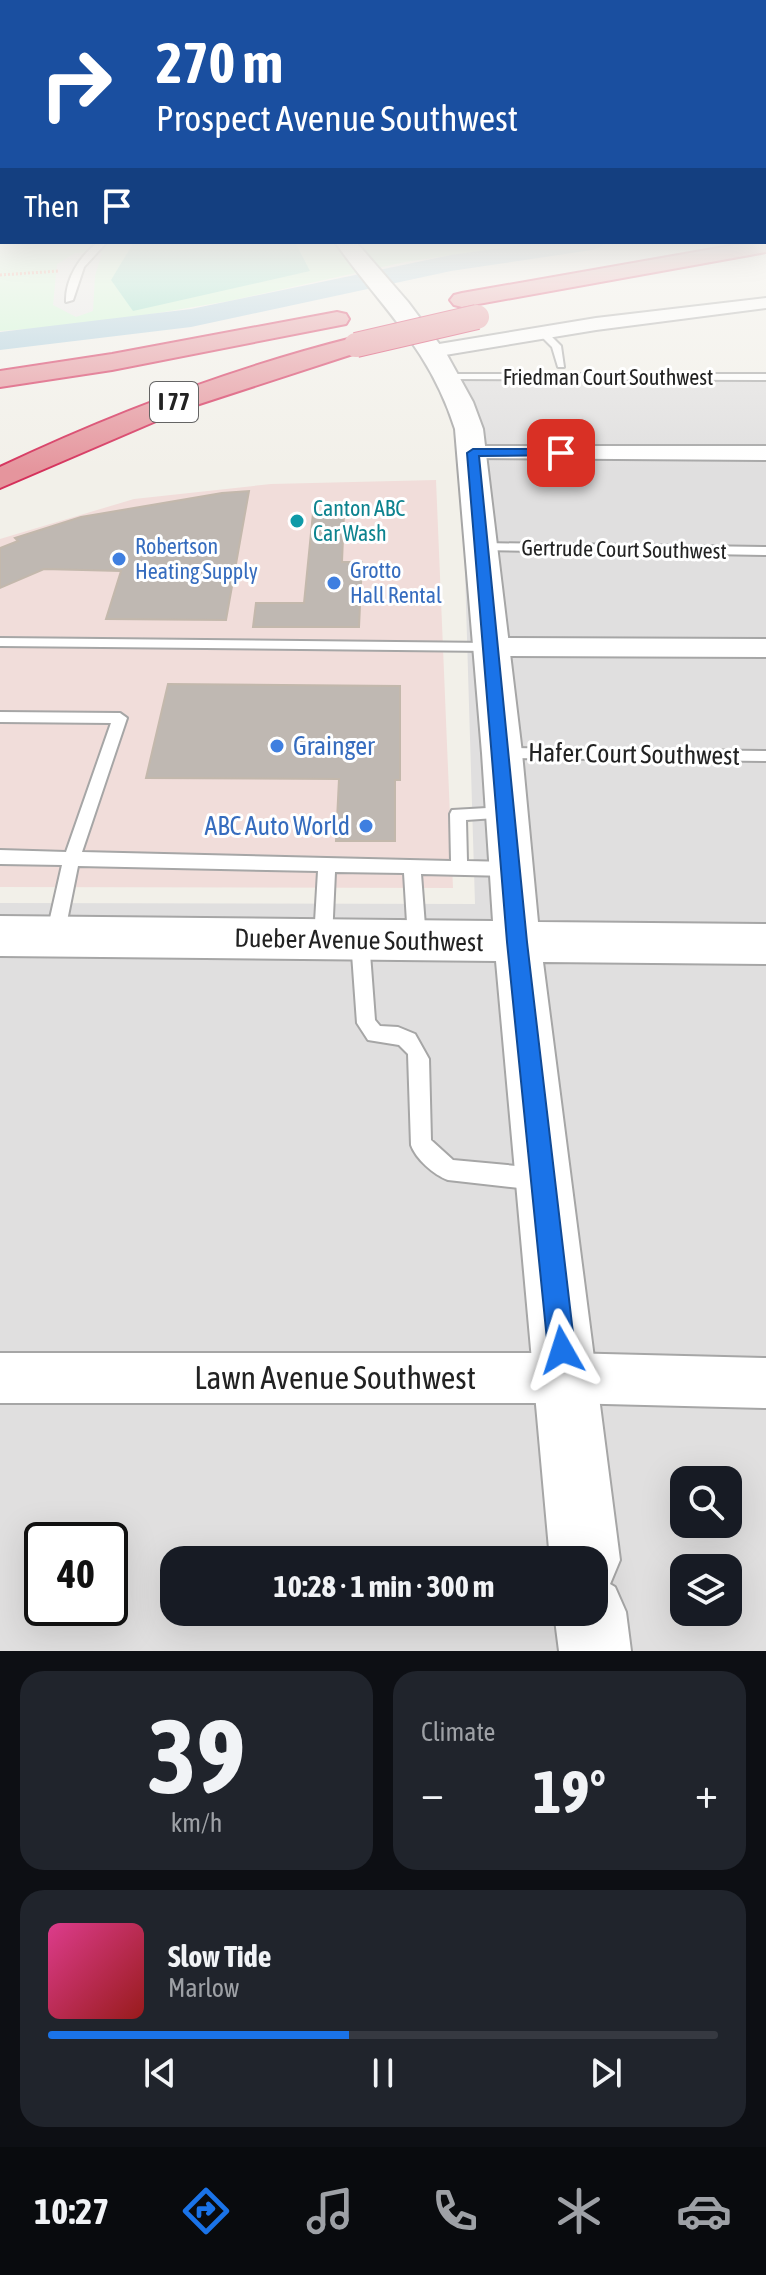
<!DOCTYPE html>
<html lang="en">
<head>
<meta charset="utf-8">
<style>
	:root { --surface:#171b24; --page:#20242c; --text:#f1f3f6; --muted:#9ea1a6; --line:#363941; --accent:#1a73e8 }
	body { margin:0; font-family:"Asap Condensed",sans-serif; background:var(--page); color:var(--text); height:100vh; display:flex; flex-direction:column; font-size:30px; white-space:nowrap }
	* { box-sizing:border-box; margin:0 }
	p { font-size:26px; color:var(--muted) }
	.icon { flex:none; width:44px; height:44px; fill:none; stroke:currentColor; stroke-width:2; stroke-linecap:round; stroke-linejoin:round }
	.map { position:relative; height:1651px; overflow:hidden }
	.panel { display:flex; flex-direction:column; gap:20px; padding:20px; background:#0d0f14; flex:1 }
	.panel>* { flex:none }
	.guide { position:absolute; left:0px; top:0px; width:766px; height:244px; box-shadow:0 8px 32px #0002; background:#1a4fa0; color:#fff; overflow:hidden }
	.tools { position:absolute; left:670px; top:1466px; display:grid; gap:16px }
	.tools a { display:grid; place-items:center; width:72px; height:72px; border-radius:16px; background:var(--surface); box-shadow:0 8px 32px #0002; font-size:40px }
	.speed { position:absolute; left:24px; top:1522px; display:flex; gap:16px; font-size:40px; font-weight:700; text-align:center }
	.speed>* { display:grid; place-content:center; width:104px; height:104px; border-radius:50%; background:var(--surface); box-shadow:0 8px 32px #0002; line-height:1 }
	.speed .limit { border:4px solid #111; border-radius:12px; background:#fff; color:#111 }
	.pin { position:absolute; display:grid; place-items:center; width:68px; height:68px; color:#fff; margin:-34px; border-radius:16px; box-shadow:0 4px 12px #0006 }
	.me { position:absolute; width:88px; margin:-44px; rotate:354deg; stroke-linejoin:round; filter:drop-shadow(0 0 6px #0008) }
	.turn { display:flex; align-items:center; gap:28px; height:168px; padding:0 24px; font-size:36px }
	.turn .icon { width:104px; height:104px; stroke-width:2.5 }
	.turn b { display:block; font-size:56px; line-height:68px }
	.then { display:flex; align-items:center; height:76px; padding:0 24px; background:#0003; gap:16px; font-size:30px }
	.big { font-size:60px; font-weight:700; line-height:1.1 }
	.panel .card { flex:1; display:flex; flex-direction:column; justify-content:center; gap:12px; min-width:0; padding:0 28px; border-radius:24px; background:var(--page) }
	.panel .dial { align-items:center; gap:0 }
	.dial b { font-size:104px; line-height:1 }
	.song { display:flex; align-items:center; gap:24px }
	.cover { width:96px; height:96px; border-radius:12px; background:linear-gradient(135deg,hsl(330 70% 55%),hsl(0 70% 35%)) }
	.played { height:8px; border-radius:4px; background:linear-gradient(90deg,var(--accent) 45%,var(--line) 45%) }
	.keys { display:flex; justify-content:space-around; direction:ltr }
	.heat { display:flex; justify-content:space-between; align-items:center; font-size:44px; direction:ltr }
	.panel .tiles { flex:1; display:grid; gap:20px; grid-template-columns:1fr 1fr }
	.card:last-child { grid-column:span 2 }
	.trip { position:absolute; left:160px; top:1546px; width:448px; height:80px; border-radius:24px; background:var(--surface); box-shadow:0 8px 32px #0002; font-weight:700; line-height:80px; text-align:center }
	.menu { display:flex; height:128px; justify-content:space-around; align-items:center; background:#090b0e; color:var(--muted) }
	.menu .icon { width:56px; height:56px }
	.menu .current { color:var(--accent) }
	.menu b { font-size:36px; color:var(--text) }
	.map>svg:first-child { display:block }
</style>
</head>
<body>
<div class="map">
<svg width="766" height="1651" viewBox="0 0 766 1651">
	<rect width="100%" height="100%" fill="#f2f0e9"/>
	<path fill="#e0dfdf" fill-rule="evenodd" d="M459,372L766,373V1651H0V903L475,904ZM684,1480H728V1524H684ZM42,1540H110V1608H42ZM174,1560H594V1612H174ZM684,1568H728V1612H684Z"/>
	<path fill="#f1ddda" d="M436,480L453,888L0,887V539L134,499L271,484Z"/>
	<path fill="#caf8d2" d="M0,239L2,242H540L405,262L229,301L93,324L0,331Z"/>
	<path fill="#8bddc4" d="M134,242H295L310,271L133,311L111,280Z"/>
	<path fill="#e6e6e6" d="M75,253H102L95,276L93,311L76,317L53,305L57,264Z"/>
	<g fill="none" stroke-linecap="round" stroke-linejoin="round">
		<path fill="#accedd" fill-rule="evenodd" d="M541,242H605L601,247L592,250L451,271L191,327L0,350V332L191,309L451,255Z"/>
	</g>
	<path fill="#bfb8b2" stroke="#c3b8ac" stroke-width="2" d="M249,491L226,620L106,619L121,571L44,569L0,588V548L18,541L15,538L81,517L222,493Z
		M313,513H344L342,562H362L359,627H253L256,603H304Z
		M168,684L400,686V780H395V841H336L339,779L146,778Z"/>
	<g fill="none" stroke-linecap="round" stroke-linejoin="round">
		<g stroke="#a6a6a6" stroke-width="4">
			<path id="service" d="M98,242H107L84,267L73,300L66,302C65,279 80,256 98,242Z
				M539,330H545L561,346L564,367H558L552,347L539,334Z
				M450,374H766V380L447,379V375Z
				M482,543L766,547V555L478,550L476,547Z
				M0,638L491,643L498,647L491,651L0,646Z
				M0,712L120,713L127,718L82,852L451,861L450,814L452,810L505,807L513,813L511,817L466,820L467,861L509,862L515,864L517,869L515,874L509,876L421,874L426,939L423,944L417,947L411,944L408,939L404,873L335,872L332,939L329,944L323,947L317,944L314,939L318,871L78,866L64,936L61,941L55,943L49,941L46,936L62,865L0,864V850L66,852L111,723L0,722Z
				M504,748L766,751V761L504,758L497,753Z
				M360,932L366,935L369,940L375,1020L380,1026L398,1027L415,1034L429,1059L431,1140L453,1160L538,1168L545,1172L549,1179L545,1186L538,1190L448,1180C434,1175 416,1159 411,1145L408,1054L399,1045L368,1040L357,1023L351,940L354,935Z"/>
		</g>
		<g stroke="#a6a6a6" stroke-width="4">
			<path id="minor" d="M766,298V308L596,330L433,357L423,351L433,345L596,318Z
				M473,446H766V460L465,458L462,453L465,448Z
				M491,638L766,639V657L491,656L481,654L477,647L481,640Z
				M0,1353H565L766,1358V1408L565,1403H0Z"/>
		</g>
		<g stroke="#a6a6a6" stroke-width="4">
			<path id="tertiary" d="M335,242H356L408,302L446,353L473,402L483,429L522,753L538,922L766,924V964L543,962L620,1560L610,1584L615,1587L626,1612L631,1651H559L554,1612H594V1560H550L496,961L0,956V916L493,921L482,753L455,429C429,347 382,309 335,242Z"/>
		</g>
		<g stroke="#d5315b" stroke-width="4">
			<path id="motorway" d="M764,240L766,252L462,307L454,305L450,300L454,295L462,293Z
				M337,312L346,314L349,319L346,324L112,370L0,387V371L112,354Z
				M356,337L365,340L369,345L365,350L184,409L0,488V467C114,413 233,368 356,337Z"/>
		</g>
		<path stroke="#f58f77" stroke-width="3" stroke-dasharray="2 2" stroke-linecap="butt" d="M0,275L59,271"/>
		<use href="#service" fill="#fff" fill-rule="evenodd"/>
		<use href="#minor" fill="#fff" fill-rule="evenodd"/>
		<use href="#tertiary" fill="#fff" fill-rule="evenodd"/>
		<use href="#motorway" fill="#e5959d" fill-rule="evenodd"/>
		<g stroke="#d5315b" stroke-width="26" stroke-linecap="butt">
			<path id="motorway-bridge" d="M356,345L477,317"/>
		</g>
		<use href="#motorway-bridge" stroke="#e5959d" stroke-width="24"/>
	</g>
	<linearGradient id="sky" x2="0" y2="1"><stop stop-color="#90bee4"/><stop offset="0.51" stop-color="#f9f8f5"/><stop offset="1" stop-color="#f9f8f5" stop-opacity="0"/></linearGradient>
	<rect width="766" height="471" fill="url(#sky)"/>
	<path fill="#1a73e8" stroke="#114b97" stroke-width="2" d="M561,449L565,450V455L479,456L527,942L575,1350L571,1359L562,1363L552,1359L548,1350L507,942L467,453L473,449Z"/>
	<circle fill="#0f9aa8" stroke="#fff" stroke-width="3" cx="297" cy="521" r="8"/>
	<g fill="#3f7fe0" stroke="#fff" stroke-width="3">
		<circle cx="119" cy="559" r="8"/>
		<circle cx="334" cy="583" r="8"/>
		<circle cx="277" cy="746" r="8"/>
		<circle cx="366" cy="826" r="8"/>
	</g>
	<g text-anchor="middle" stroke-width="6" stroke-linejoin="round" paint-order="stroke">
		<g font-size="22" fill="#222" stroke="#fff">
			<text x="608" y="385">Friedman Court Southwest</text>
			<text transform="translate(624 549) rotate(1)" y="8">Gertrude Court Southwest</text>
		</g>
		<g font-size="22" fill="#0d838f" stroke="#fff" text-anchor="start">
			<text x="313" y="516">Canton ABC<tspan x="313" dy="25">Car Wash</tspan></text>
		</g>
		<g font-size="22" fill="#366cbe" stroke="#fff" text-anchor="start">
			<text x="135" y="554">Robertson<tspan x="135" dy="25">Heating Supply</tspan></text>
			<text x="350" y="578">Grotto<tspan x="350" dy="25">Hall Rental</tspan></text>
		</g>
		<rect fill="#fff" stroke="#646464" stroke-width="2" x="150" y="382" width="48" height="40" rx="6"/>
		<g font-size="24" font-weight="bold" fill="#222">
			<text x="174" y="410">I 77</text>
		</g>
		<g font-size="26" fill="#366cbe" stroke="#fff" text-anchor="start">
			<text x="293" y="755">Grainger</text>
			<text x="350" y="835" text-anchor="end">ABC Auto World</text>
		</g>
		<g font-size="26" fill="#222" stroke="#fff">
			<text transform="translate(634 754) rotate(1)" y="9">Hafer Court Southwest</text>
			<text transform="translate(359 940) rotate(1)" y="9">Dueber Avenue Southwest</text>
		</g>
		<g font-size="32" fill="#222" stroke="#fff">
			<text x="335" y="1389">Lawn Avenue Southwest</text>
		</g>
	</g>
</svg>
<div class="tools">
<a><svg class="icon" aria-label="search" viewBox="0 0 24 24"><circle cx="10" cy="10" r="6"/><path d="M15 15l6 6"/></svg></a>
<a><svg class="icon" aria-label="layers" viewBox="0 0 24 24"><path d="M12 4l9 5-9 5-9-5zM3 14l9 5 9-5"/></svg></a>
</div>
<div class="speed"><div class="limit">40</div></div>
<div class="pin" style="left:561px;top:453px;background:#d93025"><svg class="icon" aria-label="arrive" viewBox="0 0 24 24"><path d="M6 21V4h12l-3 4 3 4H6"/></svg></div>
<svg class="me" style="left:562px;top:1350px" viewBox="-20 -20 40 40"><path d="M0-17L14 15 0 8-14 15z" fill="#1a73e8" stroke="#fff" stroke-width="4"/></svg>
<div class="trip">10:28 · 1 min · 300 m</div>
<div class="guide">
<div class="turn"><svg class="icon" aria-label="right" viewBox="0 0 24 24"><path d="M7 20v-9h11M14 6l5 5-5 5"/></svg><div><b>270 m</b>Prospect Avenue Southwest</div></div>
<div class="then">Then<svg class="icon" aria-label="arrive" viewBox="0 0 24 24"><path d="M6 21V4h12l-3 4 3 4H6"/></svg></div>
</div>
</div>
<section class="panel">
<div class="tiles">
<div class="card dial"><b>39</b><p>km/h</p></div>
<div class="card"><p>Climate</p>
<div class="heat"><a>−</a><b class="big">19°</b><a>+</a></div>
</div>
<div class="card">
<div class="song"><i class="cover"></i><div><b>Slow Tide</b><p>Marlow</p></div></div>
<div class="played"></div>
<div class="keys"><svg class="icon" aria-label="previous" viewBox="0 0 24 24"><path d="M18 5L8 12l10 7zM5 5v14"/></svg><svg class="icon" aria-label="pause" viewBox="0 0 24 24"><path d="M8 5v14M16 5v14"/></svg><svg class="icon" aria-label="next" viewBox="0 0 24 24"><path d="M6 5l10 7-10 7zM19 5v14"/></svg></div>
</div>
</div>
</section>
<nav class="menu">
<b>10:27</b>
<svg class="icon current" aria-label="directions" viewBox="0 0 24 24"><path d="M12 3l9 9-9 9-9-9zM9 14v-3h6M13 9l2 2-2 2"/></svg>
<svg class="icon" aria-label="music" viewBox="0 0 24 24"><path d="M9 18V5l10-2v13"/><circle cx="6" cy="18" r="3"/><circle cx="16" cy="16" r="3"/></svg>
<svg class="icon" aria-label="phone" viewBox="0 0 24 24"><path d="M5 4h4l2 5-3 2q2 4 5 5l2-3 5 2v4C11 20 4 13 5 4z"/></svg>
<svg class="icon" aria-label="climate" viewBox="0 0 24 24"><path d="M12 3v18M4 7l16 10M4 17L20 7"/></svg>
<svg class="icon" aria-label="car" viewBox="0 0 24 24"><path d="M5 17H2v-5l4-1 3-4h7l3 4 3 1v5h-3M9 17h6M6 11h13"/><circle cx="7" cy="17" r="2"/><circle cx="17" cy="17" r="2"/></svg>
</nav>
</body>
</html>
